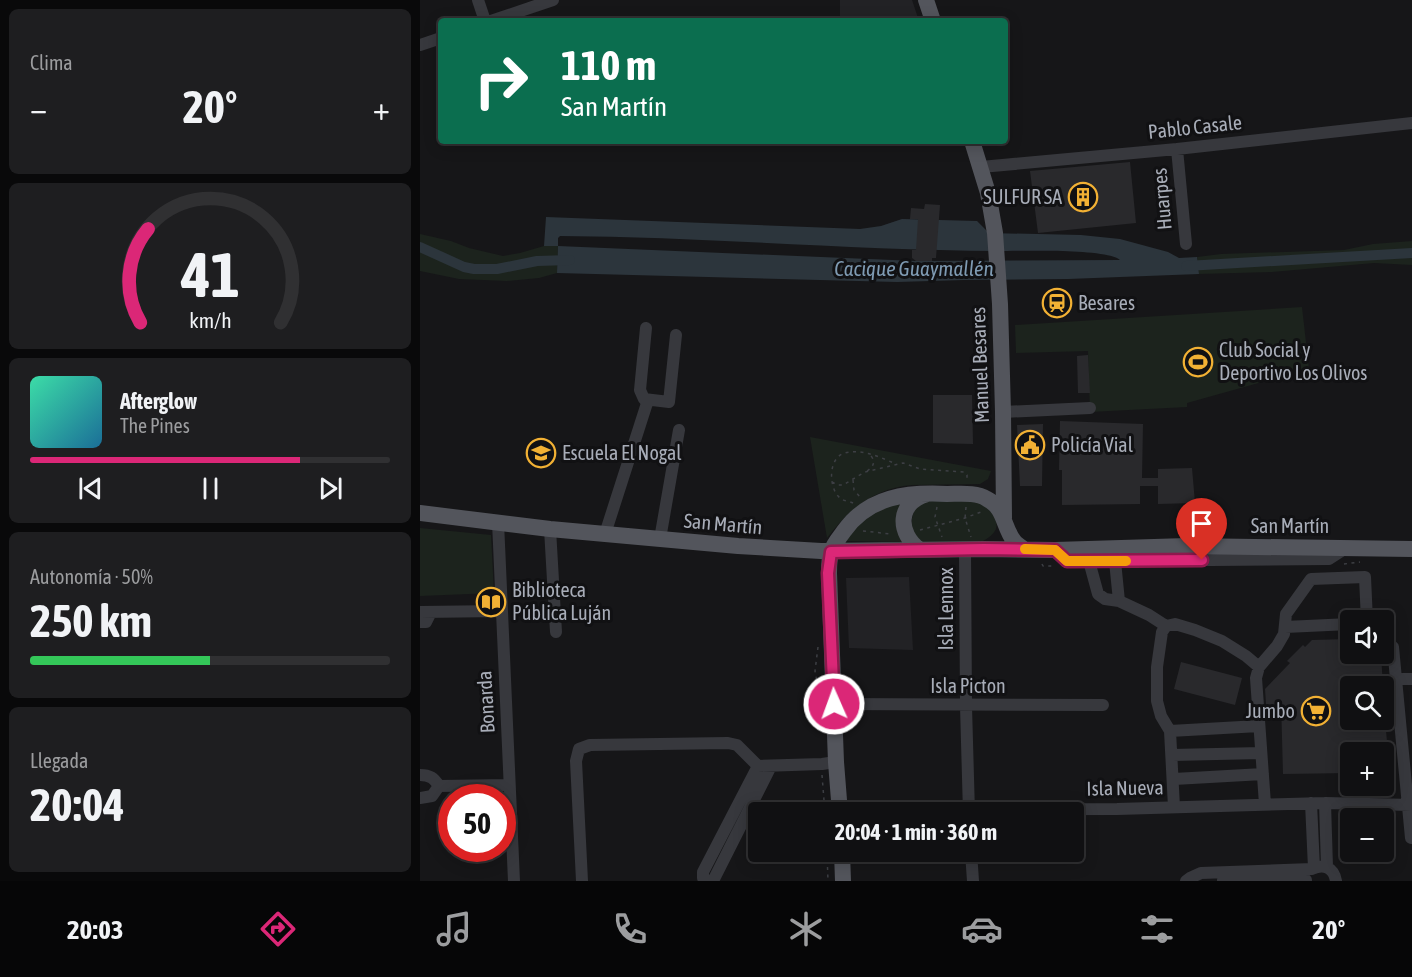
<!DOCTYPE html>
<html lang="es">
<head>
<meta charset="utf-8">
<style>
	:root { --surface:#101012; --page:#1e1e20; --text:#f1f3f6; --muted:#9c9d9f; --line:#303032; --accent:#db2777 }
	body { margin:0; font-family:"Asap Condensed",sans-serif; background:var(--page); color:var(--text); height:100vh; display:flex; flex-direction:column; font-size:22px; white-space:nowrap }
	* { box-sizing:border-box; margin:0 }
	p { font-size:20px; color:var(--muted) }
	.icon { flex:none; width:33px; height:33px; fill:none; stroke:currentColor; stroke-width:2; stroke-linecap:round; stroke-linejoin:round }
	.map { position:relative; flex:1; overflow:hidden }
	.details { display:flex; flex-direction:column; gap:9px; padding:9px; background:#09090a; width:420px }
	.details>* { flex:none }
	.banner { position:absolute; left:18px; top:18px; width:570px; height:126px; border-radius:6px; box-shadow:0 3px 15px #0003,0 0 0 2px var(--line); background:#0b6e4f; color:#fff; overflow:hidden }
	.fabs { position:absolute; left:920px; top:610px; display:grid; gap:12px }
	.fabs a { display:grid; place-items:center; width:54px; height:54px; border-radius:6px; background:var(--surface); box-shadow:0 3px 15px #0003,0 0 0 2px var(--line); font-size:30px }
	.speed { position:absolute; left:18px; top:784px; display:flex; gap:12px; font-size:30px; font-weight:700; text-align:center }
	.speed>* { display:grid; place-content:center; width:78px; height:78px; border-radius:50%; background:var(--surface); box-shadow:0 3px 15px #0003,0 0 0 2px var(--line); line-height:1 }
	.speed .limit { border:9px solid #d22; background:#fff; color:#111 }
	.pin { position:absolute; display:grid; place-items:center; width:51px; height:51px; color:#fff; margin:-62px -26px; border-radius:50% 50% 50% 0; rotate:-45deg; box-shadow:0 0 6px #0007 }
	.pin .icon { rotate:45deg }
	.me { position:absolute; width:66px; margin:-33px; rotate:358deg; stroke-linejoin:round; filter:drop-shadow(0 0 4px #0008) }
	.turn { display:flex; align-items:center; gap:21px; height:126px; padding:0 24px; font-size:27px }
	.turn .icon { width:78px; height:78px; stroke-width:2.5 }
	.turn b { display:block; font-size:42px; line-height:51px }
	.big { font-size:45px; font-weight:700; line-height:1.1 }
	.details .tile { flex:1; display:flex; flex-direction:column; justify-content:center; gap:9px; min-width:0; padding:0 21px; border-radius:9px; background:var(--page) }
	.details .dial { align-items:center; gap:0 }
	.dial svg { height:156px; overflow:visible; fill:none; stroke:var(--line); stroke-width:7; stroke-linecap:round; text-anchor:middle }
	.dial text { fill:var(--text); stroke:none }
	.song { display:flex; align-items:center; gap:18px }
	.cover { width:72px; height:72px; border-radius:9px; background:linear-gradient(135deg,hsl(160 70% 55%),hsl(200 70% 35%)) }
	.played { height:6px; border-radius:3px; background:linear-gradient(90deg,var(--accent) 75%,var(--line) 75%) }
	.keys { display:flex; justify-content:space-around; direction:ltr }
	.heat { display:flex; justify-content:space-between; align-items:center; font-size:33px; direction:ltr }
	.charge { height:9px; border-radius:4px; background:linear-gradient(90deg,#34c759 50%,var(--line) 0) }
	.trip { position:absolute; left:328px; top:802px; width:336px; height:60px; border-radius:6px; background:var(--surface); box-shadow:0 3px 15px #0003,0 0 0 2px var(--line); font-weight:700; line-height:60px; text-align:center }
	.tab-bar { display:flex; height:96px; justify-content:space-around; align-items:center; background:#060607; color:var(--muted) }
	.tab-bar .icon { width:42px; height:42px }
	.tab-bar .selected { color:var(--accent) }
	.tab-bar b { font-size:27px; color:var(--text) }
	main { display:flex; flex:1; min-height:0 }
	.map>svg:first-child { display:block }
</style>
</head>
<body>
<main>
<section class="details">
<div class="tile"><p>Clima</p>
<div class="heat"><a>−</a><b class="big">20°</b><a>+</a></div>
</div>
<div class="tile dial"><svg viewBox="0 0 100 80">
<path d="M14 69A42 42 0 1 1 86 69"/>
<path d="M14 69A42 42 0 0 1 18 21" stroke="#db2777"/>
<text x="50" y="56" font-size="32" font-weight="700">41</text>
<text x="50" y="72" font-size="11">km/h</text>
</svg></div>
<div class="tile">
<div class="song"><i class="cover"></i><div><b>Afterglow</b><p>The Pines</p></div></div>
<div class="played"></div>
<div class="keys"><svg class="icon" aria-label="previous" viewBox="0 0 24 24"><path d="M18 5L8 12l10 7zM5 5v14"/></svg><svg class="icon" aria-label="pause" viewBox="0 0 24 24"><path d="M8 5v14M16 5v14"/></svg><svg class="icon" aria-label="next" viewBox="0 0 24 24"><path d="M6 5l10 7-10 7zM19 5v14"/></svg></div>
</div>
<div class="tile"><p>Autonomía · 50%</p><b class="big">250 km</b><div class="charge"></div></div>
<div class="tile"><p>Llegada</p><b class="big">20:04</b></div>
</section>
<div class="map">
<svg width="992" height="881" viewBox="0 0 992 881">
	<rect width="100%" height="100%" fill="#161618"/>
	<path fill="#222225" d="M420,0H492L499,21H420Z
		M489,577L493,650L429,648L426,578Z"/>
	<path fill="#1c231d" d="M0,234L31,241L49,248L83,256L100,253L124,246H138L137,273L119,278L87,281L39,279L0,271Z
		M992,241V265L954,263L852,272L779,274L777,257L801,254L924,250L953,244Z
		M882,307L889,369L767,403V407L670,412L668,351L596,353L595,325Z
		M390,437L571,471L568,479L560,484L492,485C455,488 429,509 407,538Z
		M481,499L483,542L426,541L437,521Z
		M504,500L564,502C575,518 586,528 563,541L504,544L493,536C491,520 490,510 504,500Z
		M0,528L71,535L74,593L0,596Z"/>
	<path fill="#2c353c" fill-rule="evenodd" d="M126,217L440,229L461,226L482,219L557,221L569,233L661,235L700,239L748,252L759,258L777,257L779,274L648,279L544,280L477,282L137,273L138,246H124ZM140,236C287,237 432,250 579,251C601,251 686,248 700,260L496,261L138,246V238Z"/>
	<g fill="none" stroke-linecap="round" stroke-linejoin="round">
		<path stroke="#2c353c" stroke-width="10" d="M0,247L44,267L54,269H77L117,261L150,260
			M766,266L992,253"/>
	</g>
	<path fill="#29292c" d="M710,162L716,223L618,233L610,171Z
		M505,204L520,205L516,258H512V261H496L492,258V250H496L498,219H490L491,208L504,209Z
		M668,355L670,393H658L657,356Z
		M513,395H552L553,444L513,443Z
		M640,421L723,424L722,478H738V469L772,468L775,503L738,504V486H720V504L642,505V470H639Z
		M623,424L622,486H600L597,425Z
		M930,639V654H961L963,687H930V720H965L968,753H930V773L863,774L861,701L847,718L845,689L870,663L867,661L883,645L885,647L892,640Z
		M761,662L822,678L815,705L754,689Z"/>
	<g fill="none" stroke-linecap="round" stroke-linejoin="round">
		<path stroke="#3d3f44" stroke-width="1.5" stroke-dasharray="3 4.5" stroke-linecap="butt" d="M447,471C453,467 456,462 451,456
			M433,480L434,490L440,497
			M412,482L418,485H423L445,472L483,463L500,469L544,472L547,475V482
			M433,503C429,501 423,501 420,498C408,488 408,457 425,453C441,448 462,458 476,464
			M517,507L515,517L522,537
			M546,507L545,518L551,537
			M500,530L545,518L561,512
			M443,531L471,534
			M622,564L623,566H634
			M924,564L940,562
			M398,647L395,671L400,698
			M402,775L405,813
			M407,852L408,881"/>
		<path stroke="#37383d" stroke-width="12" d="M58,0L65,21
			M71,21L133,0
			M0,45L21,38
			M757,149L766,244
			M561,167L757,149L992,123
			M226,328L220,390L224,399L249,402L256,335
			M583,412L670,408
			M78,522L94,881
			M130,529L136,632
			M185,534L228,400
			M240,539L259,430
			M545,550L546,706L549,813
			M635,550L647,561H669L909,559L926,548
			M669,561L678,594L685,599L699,601L729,615L746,626
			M695,561L699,601
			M0,612L81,611
			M0,622H6L11,612
			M865,627L930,624
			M973,647L991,838
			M975,679H992
			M414,704L683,705
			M750,731L839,726
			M752,755L841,753
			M0,775C10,775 14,778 19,786
			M754,779L843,774
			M19,786L89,785
			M0,798L12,796L19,786
			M891,803L894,868
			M905,803L907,867
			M845,804L836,678L839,667L857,646L864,634L866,614L891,579L945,577L947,621
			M754,807L750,731L741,716L737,701V667L742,632L746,626L755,624L775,630L802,641L826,656L839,667
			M420,810L697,809L905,803L992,805
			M551,852L553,881
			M803,880H886
			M162,881L156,761L159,749L170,745L308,743L317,745L338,766L402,764L416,762
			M287,881L283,878V872L338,766
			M289,881L294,879L351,766
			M766,881L770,878L781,873L892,869C904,863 914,868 916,881"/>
		<path stroke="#53555c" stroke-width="16" d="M506,0L513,21
			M552,141L568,193L575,233L580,304L583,412L584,518
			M0,513L130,529L318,546L401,551L564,549L635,550L767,546L992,549
			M500,550C477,533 477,503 507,494
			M420,813L416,762L409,573C409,565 409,557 412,550C414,543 420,537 424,531C449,496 487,492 527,494C540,494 556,492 567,499C585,508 583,527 594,541C596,544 601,547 604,549
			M422,852L423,881"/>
	</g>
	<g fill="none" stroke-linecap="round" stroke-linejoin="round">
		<g stroke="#8e194d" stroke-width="15">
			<path id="route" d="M414,704L408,573L411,552L564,549L635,550L647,561L782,560"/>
		</g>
		<use href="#route" stroke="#db2777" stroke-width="10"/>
		<path stroke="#f59e0b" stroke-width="10" d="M605,549L635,550L647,561H706"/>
	</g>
	<defs>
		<g id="building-ring" transform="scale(1.5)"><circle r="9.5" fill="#111113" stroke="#f2b134" stroke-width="1.5"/><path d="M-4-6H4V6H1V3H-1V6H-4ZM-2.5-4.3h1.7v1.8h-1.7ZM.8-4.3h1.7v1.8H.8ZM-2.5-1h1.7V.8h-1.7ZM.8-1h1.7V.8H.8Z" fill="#f2b134"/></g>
		<g id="station-ring" transform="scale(1.5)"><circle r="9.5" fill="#111113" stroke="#f2b134" stroke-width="1.5"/><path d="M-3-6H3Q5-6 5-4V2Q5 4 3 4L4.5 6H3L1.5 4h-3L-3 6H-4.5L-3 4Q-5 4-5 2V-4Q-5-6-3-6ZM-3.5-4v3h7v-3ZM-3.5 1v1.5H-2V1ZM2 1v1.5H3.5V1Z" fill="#f2b134"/></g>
		<g id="stadium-ring" transform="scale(1.5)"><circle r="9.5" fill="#111113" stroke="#f2b134" stroke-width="1.5"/><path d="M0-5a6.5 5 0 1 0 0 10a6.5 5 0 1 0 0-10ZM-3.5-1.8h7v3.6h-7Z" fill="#f2b134"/></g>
		<g id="civic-ring" transform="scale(1.5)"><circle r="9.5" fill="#111113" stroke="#f2b134" stroke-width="1.5"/><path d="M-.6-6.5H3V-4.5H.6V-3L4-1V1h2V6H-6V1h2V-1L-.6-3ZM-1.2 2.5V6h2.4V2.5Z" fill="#f2b134"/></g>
		<g id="school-ring" transform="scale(1.5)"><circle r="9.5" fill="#111113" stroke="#f2b134" stroke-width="1.5"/><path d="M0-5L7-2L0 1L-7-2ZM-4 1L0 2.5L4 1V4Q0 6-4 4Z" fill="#f2b134"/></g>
		<g id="library-ring" transform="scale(1.5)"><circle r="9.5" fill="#111113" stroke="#f2b134" stroke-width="1.5"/><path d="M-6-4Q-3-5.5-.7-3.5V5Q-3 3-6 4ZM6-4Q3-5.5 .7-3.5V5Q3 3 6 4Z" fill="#f2b134"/></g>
		<g id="supermarket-ring" transform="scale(1.5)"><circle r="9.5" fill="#111113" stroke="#f2b134" stroke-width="1.5"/><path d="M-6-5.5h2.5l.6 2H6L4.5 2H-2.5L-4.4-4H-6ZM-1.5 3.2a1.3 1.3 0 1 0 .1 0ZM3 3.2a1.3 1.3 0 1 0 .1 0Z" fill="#f2b134"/></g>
	</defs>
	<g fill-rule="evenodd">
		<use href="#building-ring" x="663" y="197"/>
		<use href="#station-ring" x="637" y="303"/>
		<use href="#stadium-ring" x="778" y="362"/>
		<use href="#civic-ring" x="610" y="445"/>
		<use href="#school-ring" x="121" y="453"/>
		<use href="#library-ring" x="71" y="602"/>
		<use href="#supermarket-ring" x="896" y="711"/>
	</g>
	<g text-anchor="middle" stroke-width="6" stroke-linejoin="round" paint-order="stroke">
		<g font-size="20" fill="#a8adb8" stroke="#111113">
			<text transform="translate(775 127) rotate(-6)" y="7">Pablo Casale</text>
			<text transform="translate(742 199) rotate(-95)" y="7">Huarpes</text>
			<text transform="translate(560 365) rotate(-92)" y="7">Manuel Besares</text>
			<text transform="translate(303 524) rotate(5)" y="7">San Martín</text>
			<text x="870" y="533">San Martín</text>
			<text transform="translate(526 609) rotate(-90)" y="7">Isla Lennox</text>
			<text x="548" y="693">Isla Picton</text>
			<text transform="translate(66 702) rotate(-93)" y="7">Bonarda</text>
			<text transform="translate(705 788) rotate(-1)" y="7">Isla Nueva</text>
		</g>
		<g font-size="20" fill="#a8adb8" stroke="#111113" text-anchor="start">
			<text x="642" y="204" text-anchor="end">SULFUR SA</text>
			<text x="658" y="310">Besares</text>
			<text x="799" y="357">Club Social y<tspan x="799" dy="23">Deportivo Los Olivos</tspan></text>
			<text x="631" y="452">Policía Vial</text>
			<text x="142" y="460">Escuela El Nogal</text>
			<text x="92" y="597">Biblioteca<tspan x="92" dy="23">Pública Luján</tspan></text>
			<text x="875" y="718" text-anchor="end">Jumbo</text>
		</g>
		<g font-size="21" font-style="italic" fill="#7f9bb3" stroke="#111113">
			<text x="494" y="276">Cacique Guaymallén</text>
		</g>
	</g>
</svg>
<div class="fabs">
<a><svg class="icon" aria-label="sound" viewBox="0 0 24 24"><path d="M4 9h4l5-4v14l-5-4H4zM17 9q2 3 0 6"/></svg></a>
<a><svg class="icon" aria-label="search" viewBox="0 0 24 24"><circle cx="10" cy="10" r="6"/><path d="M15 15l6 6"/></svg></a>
<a>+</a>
<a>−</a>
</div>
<div class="speed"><div class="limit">50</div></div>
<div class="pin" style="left:782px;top:560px;background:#d93025"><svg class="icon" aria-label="arrive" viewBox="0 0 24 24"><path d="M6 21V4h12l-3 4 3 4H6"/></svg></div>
<svg class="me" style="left:414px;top:704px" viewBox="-20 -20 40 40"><circle r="17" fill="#db2777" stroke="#fff" stroke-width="3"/><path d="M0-11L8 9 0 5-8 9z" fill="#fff"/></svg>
<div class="trip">20:04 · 1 min · 360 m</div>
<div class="banner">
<div class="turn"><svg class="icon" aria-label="right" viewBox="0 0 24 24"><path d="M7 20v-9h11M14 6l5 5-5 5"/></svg><div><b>110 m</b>San Martín</div></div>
</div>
</div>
</main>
<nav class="tab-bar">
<b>20:03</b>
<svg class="icon selected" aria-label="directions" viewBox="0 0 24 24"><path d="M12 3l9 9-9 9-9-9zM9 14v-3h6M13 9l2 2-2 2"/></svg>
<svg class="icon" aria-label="music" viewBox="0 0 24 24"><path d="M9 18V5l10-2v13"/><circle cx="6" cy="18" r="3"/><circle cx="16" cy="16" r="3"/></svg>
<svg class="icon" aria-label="phone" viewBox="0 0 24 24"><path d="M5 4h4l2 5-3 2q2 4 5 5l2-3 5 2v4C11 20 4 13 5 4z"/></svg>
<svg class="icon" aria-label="climate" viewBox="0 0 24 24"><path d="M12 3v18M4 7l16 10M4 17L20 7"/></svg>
<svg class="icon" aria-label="car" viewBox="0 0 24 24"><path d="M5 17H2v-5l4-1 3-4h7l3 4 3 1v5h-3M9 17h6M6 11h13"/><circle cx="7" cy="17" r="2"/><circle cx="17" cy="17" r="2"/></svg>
<svg class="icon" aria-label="filters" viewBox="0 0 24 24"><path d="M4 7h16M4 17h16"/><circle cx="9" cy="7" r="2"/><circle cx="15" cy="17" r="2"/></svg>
<b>20°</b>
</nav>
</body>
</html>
